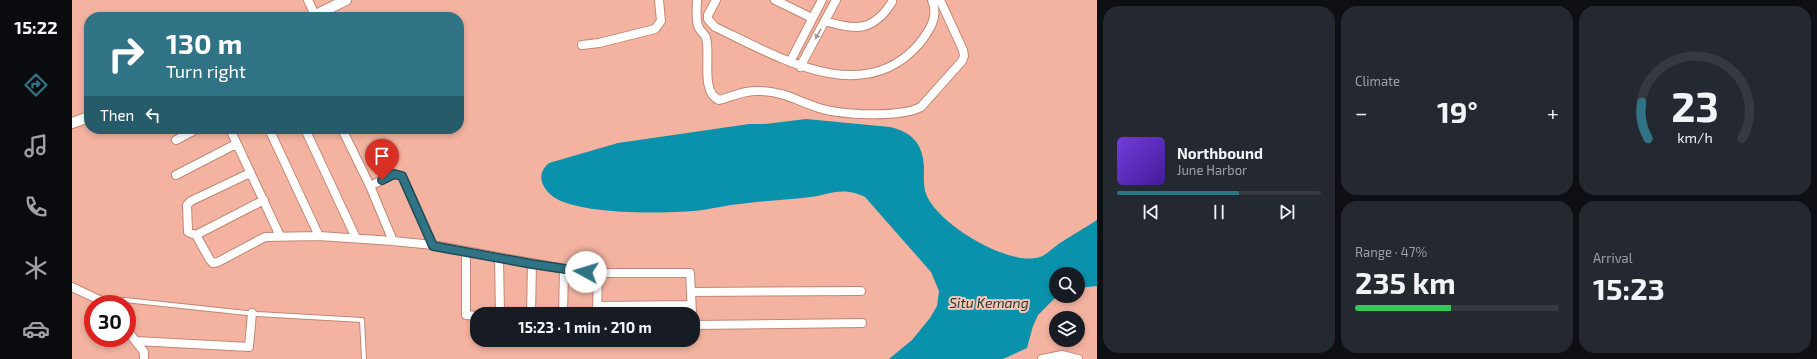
<!DOCTYPE html>
<html lang="en">
<head>
<meta charset="utf-8">
<style>
	:root { --surface:#171b24; --page:#242831; --text:#f1f3f6; --muted:#9ea1a6; --line:#363941; --accent:#307384 }
	body { margin:0; font-family:"Exo 2",sans-serif; background:var(--page); color:var(--text); height:100vh; display:flex; flex-direction:column; font-size:15px; white-space:nowrap }
	* { box-sizing:border-box; margin:0 }
	p { font-size:13px; color:var(--muted) }
	.icon { flex:none; width:22px; height:22px; fill:none; stroke:currentColor; stroke-width:2; stroke-linecap:round; stroke-linejoin:round }
	.map { position:relative; flex:1; overflow:hidden }
	.side { display:flex; flex-direction:column; gap:6px; padding:6px; background:#0d0f14; width:720px }
	.side>* { flex:none }
	.banner { position:absolute; left:12px; top:12px; width:380px; height:122px; border-radius:16px; box-shadow:0 2px 6px #0003; background:#307384; color:#fff; overflow:hidden }
	.tools { position:absolute; left:977px; top:267px; display:grid; gap:8px }
	.tools a { display:grid; place-items:center; width:36px; height:36px; border-radius:50%; background:var(--surface); box-shadow:0 2px 6px #0003; font-size:20px }
	.speed { position:absolute; left:12px; top:295px; display:flex; gap:8px; font-size:20px; font-weight:700; text-align:center }
	.speed>* { display:grid; place-content:center; width:52px; height:52px; border-radius:50%; background:var(--surface); box-shadow:0 2px 6px #0003; line-height:1 }
	.speed .limit { border:6px solid #d22; background:#fff; color:#111 }
	.pin { position:absolute; display:grid; place-items:center; width:34px; height:34px; color:#fff; margin:-41px -17px; border-radius:50% 50% 50% 0; rotate:-45deg; box-shadow:0 0 4px #0007 }
	.pin .icon { rotate:45deg }
	.me { position:absolute; width:44px; margin:-22px; rotate:276deg; stroke-linejoin:round; filter:drop-shadow(0 0 3px #0008) }
	.turn { display:flex; align-items:center; gap:14px; height:84px; padding:0 16px; font-size:18px }
	.turn .icon { width:52px; height:52px; stroke-width:2.5 }
	.turn b { display:block; font-size:28px; line-height:34px }
	.then { display:flex; align-items:center; height:38px; padding:0 16px; background:#0003; gap:8px; font-size:15px }
	.big { font-size:30px; font-weight:700; line-height:1.1 }
	.side .card { flex:1; display:flex; flex-direction:column; justify-content:center; gap:6px; min-width:0; padding:0 14px; border-radius:16px; background:var(--page) }
	.side .dial { align-items:center; gap:0 }
	.dial svg { height:104px; overflow:visible; fill:none; stroke:var(--line); stroke-width:7; stroke-linecap:round; text-anchor:middle }
	.dial text { fill:var(--text); stroke:none }
	.song { display:flex; align-items:center; gap:12px }
	.cover { width:48px; height:48px; border-radius:6px; background:linear-gradient(135deg,hsl(260 70% 55%),hsl(260 70% 35%)) }
	.played { height:4px; border-radius:2px; background:linear-gradient(90deg,var(--accent) 60%,var(--line) 60%) }
	.keys { display:flex; justify-content:space-around; direction:ltr }
	.heat { display:flex; justify-content:space-between; align-items:center; font-size:22px; direction:ltr }
	.charge { height:6px; border-radius:3px; background:linear-gradient(90deg,#34c759 47%,var(--line) 0) }
	.side .tiles { flex:1; display:grid; gap:6px; grid-template-columns:repeat(3,1fr) }
	.card:first-child { grid-row:span 2 }
	.trip { position:absolute; left:398px; top:307px; width:230px; height:40px; border-radius:16px; background:var(--surface); box-shadow:0 2px 6px #0003; font-weight:700; line-height:40px; text-align:center }
	main { display:flex; flex:1; min-height:0 }
	.tabs { display:flex; flex-direction:column; width:72px; justify-content:space-around; align-items:center; background:#090b0e; color:var(--muted) }
	.tabs .icon { width:28px; height:28px }
	.tabs .current { color:var(--accent) }
	.tabs b { font-size:18px; color:var(--text) }
	.map>svg:first-child { display:block }
</style>
</head>
<body>
<main>
<nav class="tabs">
<b>15:22</b>
<svg class="icon current" aria-label="directions" viewBox="0 0 24 24"><path d="M12 3l9 9-9 9-9-9zM9 14v-3h6M13 9l2 2-2 2"/></svg>
<svg class="icon" aria-label="music" viewBox="0 0 24 24"><path d="M9 18V5l10-2v13"/><circle cx="6" cy="18" r="3"/><circle cx="16" cy="16" r="3"/></svg>
<svg class="icon" aria-label="phone" viewBox="0 0 24 24"><path d="M5 4h4l2 5-3 2q2 4 5 5l2-3 5 2v4C11 20 4 13 5 4z"/></svg>
<svg class="icon" aria-label="climate" viewBox="0 0 24 24"><path d="M12 3v18M4 7l16 10M4 17L20 7"/></svg>
<svg class="icon" aria-label="car" viewBox="0 0 24 24"><path d="M5 17H2v-5l4-1 3-4h7l3 4 3 1v5h-3M9 17h6M6 11h13"/><circle cx="7" cy="17" r="2"/><circle cx="17" cy="17" r="2"/></svg>
</nav>
<div class="map">
<svg width="1025" height="359" viewBox="0 0 1025 359">
	<rect width="100%" height="100%" fill="#f3b3a0"/>
	<path fill="#0a92ac" d="M734,119L818,127C840,132 851,144 852,167C852,176 851,185 854,194C865,224 937,267 968,257C976,254 982,247 988,243C1000,235 1013,228 1025,220V286L1006,288V274H984L985,296L966,315L961,326L955,348L931,359H817L840,340L858,318L865,306L867,291L859,272L793,197C769,185 756,196 731,198C710,200 689,201 668,204C655,205 644,208 631,210C600,214 503,216 479,195C468,185 465,173 477,163L546,143L677,124H693Z"/>
	<g fill="none" stroke-linecap="round" stroke-linejoin="round">
		<g stroke="#c28674" stroke-width="6">
			<path id="service" d="M42,304L44,301L53,300L185,314L290,320L292,359"/>
		</g>
		<g stroke="#c28674" stroke-width="10">
			<path id="minor" d="M236,0L243,15
				M625,0C625,8 623,21 627,28C629,32 633,34 634,38C639,54 628,92 647,100C662,96 673,90 689,91C713,92 725,101 747,108C769,115 828,118 849,107L890,61L892,56L891,50L868,0
				M644,0L636,15V19L643,27C703,55 790,110 847,44C858,30 867,17 860,0
				M703,0L740,18
				M753,21C784,31 802,31 820,2
				M510,45L527,43L583,29L589,21L587,0
				M718,62L750,0
				M728,67L764,0
				M158,129L208,236
				M197,129L247,236
				M233,129L284,238
				M270,129L298,186L321,241
				M104,140L125,129
				M178,173L119,201L115,205L116,232L124,235L138,260L141,263L146,262L193,237L247,236L321,241L361,245L492,269L526,273H618L620,314
				M104,175L164,144
				M298,186L322,174L330,176L361,245
				M124,235L192,200
				M394,252V315L405,316
				M427,258L428,314
				M0,287L36,304
				M619,292L789,291
				M525,306L619,305
				M459,314L460,264
				M491,314L492,269
				M525,314L526,273
				M621,325L790,323
				M55,330L72,352V359
				M64,341L177,347L180,313
				M970,359L990,355L1006,359"/>
		</g>
		<g stroke="#c28674" stroke-width="12">
			<path id="tertiary" d="M240,17L274,0
				M0,123L17,117"/>
		</g>
		<use href="#service" stroke="#fff" stroke-width="4"/>
		<use href="#minor" stroke="#fff" stroke-width="8"/>
		<use href="#tertiary" stroke="#fff" stroke-width="10"/>
	</g>
	<defs><path id="oneway-solid" d="M-6-.8H1V-3.2L6.5 0L1 3.2V.8H-6Z"/></defs>
	<use fill="#a19794" href="#oneway-solid" transform="translate(746 34) rotate(119)"/>
	<g fill="none" stroke-linecap="round" stroke-linejoin="round">
		<g stroke="#1f4b56" stroke-width="10">
			<path id="route" d="M310,180L322,174L330,176L361,246L460,264L514,272"/>
		</g>
		<use href="#route" stroke="#307384" stroke-width="7"/>
	</g>
	<g text-anchor="middle" stroke-width="4" stroke-linejoin="round" paint-order="stroke">
		<g font-size="14" font-style="italic" fill="#213940" stroke="#f8c4b4">
			<text x="917" y="308">Situ Kemang</text>
		</g>
	</g>
</svg>
<div class="tools">
<a><svg class="icon" aria-label="search" viewBox="0 0 24 24"><circle cx="10" cy="10" r="6"/><path d="M15 15l6 6"/></svg></a>
<a><svg class="icon" aria-label="layers" viewBox="0 0 24 24"><path d="M12 4l9 5-9 5-9-5zM3 14l9 5 9-5"/></svg></a>
</div>
<div class="speed"><div class="limit">30</div></div>
<div class="pin" style="left:310px;top:180px;background:#d93025"><svg class="icon" aria-label="arrive" viewBox="0 0 24 24"><path d="M6 21V4h12l-3 4 3 4H6"/></svg></div>
<svg class="me" style="left:514px;top:272px" viewBox="-20 -20 40 40"><circle r="19" fill="#fff"/><path d="M0-13L10 11 0 6-10 11z" fill="#307384"/></svg>
<div class="trip">15:23 · 1 min · 210 m</div>
<div class="banner">
<div class="turn"><svg class="icon" aria-label="right" viewBox="0 0 24 24"><path d="M7 20v-9h11M14 6l5 5-5 5"/></svg><div><b>130 m</b>Turn right</div></div>
<div class="then">Then<svg class="icon" aria-label="left" viewBox="0 0 24 24"><path d="M17 20v-9H6M10 6l-5 5 5 5"/></svg></div>
</div>
</div>
<section class="side">
<div class="tiles">
<div class="card">
<div class="song"><i class="cover"></i><div><b>Northbound</b><p>June Harbor</p></div></div>
<div class="played"></div>
<div class="keys"><svg class="icon" aria-label="previous" viewBox="0 0 24 24"><path d="M18 5L8 12l10 7zM5 5v14"/></svg><svg class="icon" aria-label="pause" viewBox="0 0 24 24"><path d="M8 5v14M16 5v14"/></svg><svg class="icon" aria-label="next" viewBox="0 0 24 24"><path d="M6 5l10 7-10 7zM19 5v14"/></svg></div>
</div>
<div class="card"><p>Climate</p>
<div class="heat"><a>−</a><b class="big">19°</b><a>+</a></div>
</div>
<div class="card dial"><svg viewBox="0 0 100 80">
<path d="M14 69A42 42 0 1 1 86 69"/>
<path d="M14 69A42 42 0 0 1 9 41" stroke="#307384"/>
<text x="50" y="56" font-size="32" font-weight="700">23</text>
<text x="50" y="72" font-size="11">km/h</text>
</svg></div>
<div class="card"><p>Range · 47%</p><b class="big">235 km</b><div class="charge"></div></div>
<div class="card"><p>Arrival</p><b class="big">15:23</b></div>
</div>
</section>
</main>
</body>
</html>
